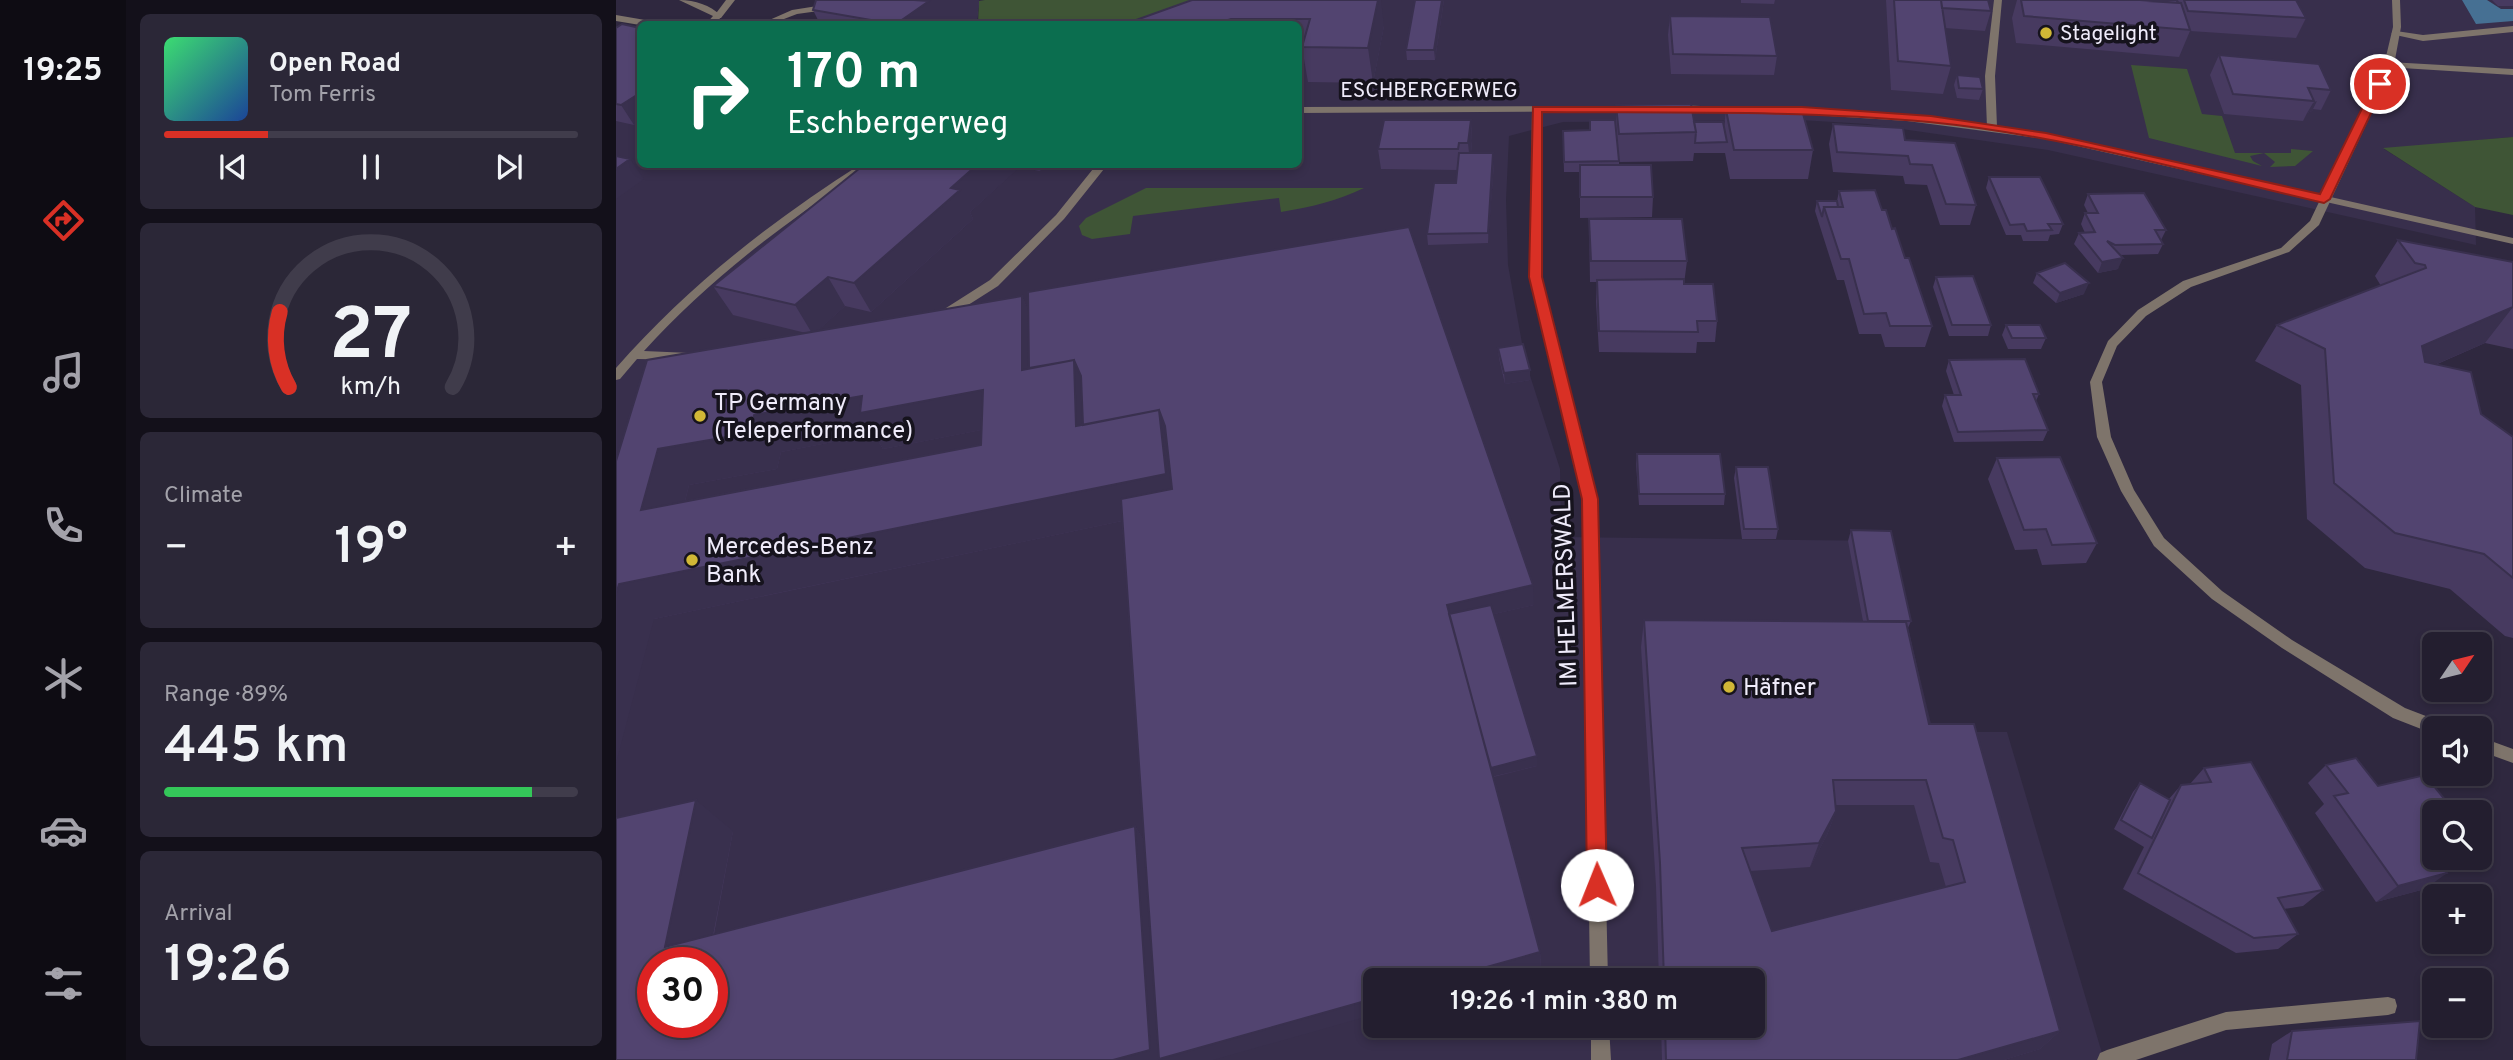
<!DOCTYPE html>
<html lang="en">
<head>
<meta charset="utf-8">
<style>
	:root { --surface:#231e2f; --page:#2b2737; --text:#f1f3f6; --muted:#a3a2aa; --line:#403c4b; --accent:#d93025 }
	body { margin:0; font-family:Overpass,sans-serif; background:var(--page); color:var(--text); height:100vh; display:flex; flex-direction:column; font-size:26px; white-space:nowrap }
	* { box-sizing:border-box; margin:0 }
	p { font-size:23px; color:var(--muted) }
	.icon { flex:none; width:38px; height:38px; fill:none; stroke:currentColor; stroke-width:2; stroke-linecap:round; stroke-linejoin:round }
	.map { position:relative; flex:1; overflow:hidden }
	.sheet { display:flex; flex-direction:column; gap:14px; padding:14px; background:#13101a; width:490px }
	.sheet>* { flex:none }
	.guide { position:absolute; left:21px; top:21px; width:665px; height:147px; border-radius:10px; box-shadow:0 4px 10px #0003,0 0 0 2px var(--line); background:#0b6e4f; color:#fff; overflow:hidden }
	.needle { width:46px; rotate:55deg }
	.tools { position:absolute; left:1806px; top:632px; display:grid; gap:14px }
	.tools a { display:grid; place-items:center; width:70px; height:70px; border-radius:10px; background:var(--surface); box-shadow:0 4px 10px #0003,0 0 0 2px var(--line); font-size:35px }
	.speed { position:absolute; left:21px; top:947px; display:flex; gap:14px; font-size:35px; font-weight:700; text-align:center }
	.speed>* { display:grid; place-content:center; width:91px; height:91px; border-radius:50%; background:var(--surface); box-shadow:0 4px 10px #0003,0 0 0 2px var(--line); line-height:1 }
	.speed .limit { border:10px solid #d22; background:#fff; color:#111 }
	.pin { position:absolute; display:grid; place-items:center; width:60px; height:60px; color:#fff; margin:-30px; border:4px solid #fff; border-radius:50%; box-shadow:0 2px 7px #0007 }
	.me { position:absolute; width:77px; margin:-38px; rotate:359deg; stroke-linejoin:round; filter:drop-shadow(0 0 5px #0008) }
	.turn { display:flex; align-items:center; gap:24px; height:147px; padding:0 35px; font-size:32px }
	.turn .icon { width:91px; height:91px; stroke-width:2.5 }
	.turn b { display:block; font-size:49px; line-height:60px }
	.big { font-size:52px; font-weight:600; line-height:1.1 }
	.sheet .tile { flex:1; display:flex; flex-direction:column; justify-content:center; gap:10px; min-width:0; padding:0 24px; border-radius:10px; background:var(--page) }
	.sheet .dial { align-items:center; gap:0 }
	.dial svg { height:182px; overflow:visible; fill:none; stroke:var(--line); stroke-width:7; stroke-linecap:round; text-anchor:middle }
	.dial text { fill:var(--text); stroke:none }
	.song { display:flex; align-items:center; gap:21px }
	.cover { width:84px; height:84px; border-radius:10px; background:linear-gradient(135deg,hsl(140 70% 55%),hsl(220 70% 35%)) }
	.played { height:7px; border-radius:4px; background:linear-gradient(90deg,var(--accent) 25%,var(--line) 25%) }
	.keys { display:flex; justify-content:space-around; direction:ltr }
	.heat { display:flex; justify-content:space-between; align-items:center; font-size:38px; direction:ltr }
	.charge { height:10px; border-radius:5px; background:linear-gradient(90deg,#34c759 89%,var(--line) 0) }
	.trip { position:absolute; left:747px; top:968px; width:402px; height:70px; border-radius:10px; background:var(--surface); box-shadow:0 4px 10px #0003,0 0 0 2px var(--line); font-weight:600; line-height:70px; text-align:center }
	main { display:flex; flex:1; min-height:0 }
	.tabs { display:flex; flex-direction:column; width:126px; justify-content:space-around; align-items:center; background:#0e0c13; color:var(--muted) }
	.tabs .icon { width:49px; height:49px }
	.tabs .selected { color:var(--accent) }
	.tabs b { font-size:32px; color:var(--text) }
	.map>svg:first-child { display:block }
</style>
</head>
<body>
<main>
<nav class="tabs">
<b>19:25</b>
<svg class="icon selected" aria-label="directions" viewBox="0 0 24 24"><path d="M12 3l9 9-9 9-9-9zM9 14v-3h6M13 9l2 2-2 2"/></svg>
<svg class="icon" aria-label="music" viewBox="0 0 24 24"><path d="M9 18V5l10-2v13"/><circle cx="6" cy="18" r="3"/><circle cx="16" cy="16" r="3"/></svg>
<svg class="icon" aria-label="phone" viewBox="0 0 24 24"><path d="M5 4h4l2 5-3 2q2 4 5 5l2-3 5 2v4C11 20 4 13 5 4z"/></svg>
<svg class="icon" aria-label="climate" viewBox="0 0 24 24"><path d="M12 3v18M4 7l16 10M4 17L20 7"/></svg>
<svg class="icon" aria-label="car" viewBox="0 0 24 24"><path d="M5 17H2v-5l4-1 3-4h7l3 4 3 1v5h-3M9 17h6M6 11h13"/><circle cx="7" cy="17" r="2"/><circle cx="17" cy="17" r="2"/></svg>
<svg class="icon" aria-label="filters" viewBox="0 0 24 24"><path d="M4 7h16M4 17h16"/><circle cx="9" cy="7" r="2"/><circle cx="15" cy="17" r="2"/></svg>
</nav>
<section class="sheet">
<div class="tile">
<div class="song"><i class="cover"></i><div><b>Open Road</b><p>Tom Ferris</p></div></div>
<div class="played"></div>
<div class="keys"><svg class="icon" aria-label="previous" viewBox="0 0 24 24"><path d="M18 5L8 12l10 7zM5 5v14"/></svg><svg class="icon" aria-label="pause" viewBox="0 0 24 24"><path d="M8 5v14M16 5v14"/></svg><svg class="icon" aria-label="next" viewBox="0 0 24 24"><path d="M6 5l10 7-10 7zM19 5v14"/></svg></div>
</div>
<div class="tile dial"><svg viewBox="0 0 100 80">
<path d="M14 69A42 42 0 1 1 86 69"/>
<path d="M14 69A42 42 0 0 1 10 36" stroke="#d93025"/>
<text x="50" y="56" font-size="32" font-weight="700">27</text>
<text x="50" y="72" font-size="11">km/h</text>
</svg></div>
<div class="tile"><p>Climate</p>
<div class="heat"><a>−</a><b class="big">19°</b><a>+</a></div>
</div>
<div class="tile"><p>Range · 89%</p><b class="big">445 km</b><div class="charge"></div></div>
<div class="tile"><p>Arrival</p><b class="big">19:26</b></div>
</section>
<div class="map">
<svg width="1897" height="1060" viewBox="0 0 1897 1060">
	<rect width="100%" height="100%" fill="#2f283f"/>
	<path fill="#382f4c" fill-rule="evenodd" d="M638,0H1897V137L1768,149L1859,207L1860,245L1432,150L1251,124L1184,120L947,122L893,136L890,200L892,265L909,360L944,469L945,537L1271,541L1317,732H1391L1488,1060H0V51L24,45V164H682V24ZM37,962H96V1022H37ZM760,980H1138V1026H760Z"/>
	<path fill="#3f5536" d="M369,0H638L568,24H362L363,1Z
		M1515,65L1571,69L1586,114L1606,116L1619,153H1675V149L1697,151L1679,166L1654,167L1659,162L1648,153L1634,156L1637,161L1646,166L1533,138Z
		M1897,137V215L1859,207L1767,148Z
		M530,188H748C721,201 695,207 665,212L663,198L517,216L514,234L476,239L466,235L463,226L470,218Z"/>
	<path fill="#467093" d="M1846,0H1871L1885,9H1897V21L1860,24Z"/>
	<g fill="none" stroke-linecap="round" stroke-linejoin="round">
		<path fill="#7e746b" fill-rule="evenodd" d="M110,0H119L105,18H99L98,16Z
			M1378,0H1386L1379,76L1381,127L1376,130L1371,127L1369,76Z
			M1897,26V32L1807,41L1775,34L1780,31L1807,35Z
			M1773,62L1897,69V75L1770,67L1768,65Z
			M245,164H258C237,183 209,196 186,213C130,253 75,299 28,351L74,353L80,357L78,360L21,359L4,379L0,380V368C71,287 154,222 245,164Z
			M481,164H492L448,219L382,286L327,321H319V315L374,280L440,215Z
			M1772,997L1779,999L1781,1006L1779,1013L1772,1015L1610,1030L1520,1060H1481L1484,1053L1491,1050L1610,1012Z"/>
		<path fill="#7e746b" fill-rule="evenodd" d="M63,0C80,0 93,5 106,16L99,24H90L97,16Z
			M1776,0H1784L1785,27L1778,65L1703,225L1673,252L1575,287L1530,316L1501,346L1486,382L1495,437L1518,490L1548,538L1606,591L1676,640L1789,708L1828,723L1830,728H1818V734L1777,718L1666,648L1596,599L1538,546L1505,491L1481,437L1474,382L1492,341L1522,310L1567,281L1665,248L1694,221L1768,65L1777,27Z
			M214,4L218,7L217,9L181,14L155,24H144L176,10Z
			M921,106L926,109V277L981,499L992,980H974L967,499L914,277L916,109Z
			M1864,737L1897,749V763L1864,751Z
			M975,1026H993L995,1060H975Z"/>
		<path fill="#7e746b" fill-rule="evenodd" d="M0,15L35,21L39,24L24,25L0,21Z
			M1058,105L1244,112L1337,120L1430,133L1897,238V244L1430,139L1291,121L1198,115L1055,110V106Z
			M1019,106V110L1016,111L682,113V107Z"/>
	</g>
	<path fill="#473a60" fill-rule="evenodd" d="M576,0L768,26L757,83L692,82L687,53H682V24H509Z
		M828,0L819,60H791L790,50Z
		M1125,0H1159L1158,4L1125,3Z
		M1270,0H1372L1375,11L1369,31L1329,28L1335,66L1327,94L1275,90Z
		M1401,0H1680L1690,18L1680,38L1574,31L1563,57L1400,43L1396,18Z
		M1876,0H1897V6H1882Z
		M363,1L361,20L323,24H204L197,10Z
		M1054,16L1161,56L1158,75L1055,74L1052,35Z
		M0,28H24V121L18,125L0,121Z
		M1603,55L1715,90L1705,110L1697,109L1696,111L1691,113L1687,121L1608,114L1594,75Z
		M1341,75L1367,89L1363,100L1341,98L1338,85Z
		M1000,105L1078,122L1108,127L1110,110L1197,150L1192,179H1114L1109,153H1078L1077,161L1003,162V165L1037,197L1036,217L964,218V172H948L947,141L973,130L974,120L1000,122Z
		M855,120L856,141L855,153L878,163L872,243L812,245L811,234L840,183L842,170L765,169L762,149Z
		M1217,124L1289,140L1360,205L1354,225H1324L1311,185L1289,184L1287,176L1217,172L1213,144Z
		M249,164H431L424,171L403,167L354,212L357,219L255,312L229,306L201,331L406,296L412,311L918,605L878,614L921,756V766L877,777L924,952L925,967L878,980H760L0,1060L117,831L98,934L519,826L528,841L506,521L38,619L0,461L190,333L117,315L97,286ZM365,430V445L69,501L73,485L161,469L165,452L258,434L267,449Z
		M1373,177L1447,224L1443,234L1434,235L1432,241H1407L1405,235H1390L1370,188Z
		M1223,191L1266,210L1276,229L1316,326L1309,347H1269L1265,334H1243L1228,280H1221L1199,211L1201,201H1221Z
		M1472,194L1550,230L1545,240L1547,244L1542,254L1504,255L1502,269L1482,273L1458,244L1463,233H1469L1465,224L1469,213H1472L1468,205Z
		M973,219L1071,261L1068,284L1101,321L1099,342H1081L1080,353L983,352L980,301L981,282H974Z
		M1782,240L1897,262V349L1869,343L1819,365L1865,414L1897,437V638L1889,636L1834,589L1749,568L1691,519L1685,385L1639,361L1661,325L1765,286L1759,276Z
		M1421,273L1468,294L1440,303L1417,283Z
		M1320,277L1375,325L1372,336H1333L1317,287Z
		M1390,325L1430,338L1425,349H1392L1386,335Z
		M882,348L914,380L889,384L883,358Z
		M1333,360L1423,394L1420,401L1432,430L1427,441L1338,442L1326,406L1329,395H1338L1330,371Z
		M1021,454L1109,494L1108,505H1023L1020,464Z
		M1381,458L1481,543L1470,563L1426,565L1421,549L1399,550L1372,479Z
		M1120,467L1162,529L1160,539H1126L1118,478Z
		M1235,530L1295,621L1292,628L1313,724L1444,1031L1424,1049L1388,1060H1046L1045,1026H1138V980H1043L1040,886L1025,647L1028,620L1247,621L1232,541ZM1220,805H1298L1314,862L1323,863L1330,887L1156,931L1134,871L1194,867L1211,835L1220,811Z
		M1710,765L1762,786L1818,858H1824L1821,859L1809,889L1760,902L1699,813L1708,804L1692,783Z
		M1588,768L1707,890L1687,906L1668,909L1682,934L1662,949L1620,953L1507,889L1528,847L1498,829L1517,792L1524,783L1553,799L1565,785L1574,784Z
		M1676,1031L1800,1060H1653L1656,1044Z"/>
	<path fill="#39304e" d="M298,0H363L361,20L323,24H280Z
		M762,0H765L768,26L757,83L752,48Z
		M826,0H828L819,60L818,50Z
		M615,19L616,24H600Z
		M24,93V121L18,125L5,105Z
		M1701,101L1696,111L1691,113L1697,103Z
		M855,120L856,141L854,163L852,143Z
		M877,153L878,163L872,243V233Z
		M14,159L28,179L0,199V169Z
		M362,164H403L404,167L354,212L357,219L255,312L238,283L335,188Z
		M421,164H431L424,171Z
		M1507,258L1502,269L1482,273L1486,262Z
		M212,277L229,306L197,335L179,305Z
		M1473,283L1468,294L1440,303L1444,293Z
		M406,296L422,333L458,360L543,410L557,446L563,509L38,619L0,763V595L3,584L476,462L406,370Z
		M1897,307L1869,343L1779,382L1806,346Z
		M914,370V380L889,384L888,373Z
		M367,390L386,426L267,449L258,434L165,452L161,469L73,485L58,545L25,510L42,449L138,415L246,396Z
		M917,585L918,605L835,624L831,605Z
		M921,756V766L875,777L874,768Z
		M80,800L117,831L92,962L49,947Z
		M1220,811L1211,835L1194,867L1203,843Z
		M519,826L537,855L760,998V1014L597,1060H497Z
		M1831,873L1809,889L1760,902L1782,886Z
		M924,952L925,967L878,980H824Z
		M1444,1031L1424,1049L1388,1060H1342Z"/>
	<path fill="#524470" stroke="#39304e" stroke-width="2" fill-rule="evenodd" d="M200,0H298L313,1L280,24H278L197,10Z
		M576,0H762L752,48L686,47L694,19H615L600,24H509Z
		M799,0H826L818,50H790Z
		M1278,0H1325L1335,66L1282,61Z
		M1325,0H1372L1375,11L1326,8Z
		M1405,0H1524L1565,3L1574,30L1408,16Z
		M1532,0H1561L1562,3L1532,1Z
		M1568,0H1680L1690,18L1572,11Z
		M1054,16L1154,17L1161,56L1057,54Z
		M6,24L24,28V93L5,105L0,104V28Z
		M1603,55L1703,64L1715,90L1692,88L1698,101L1617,94Z
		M1341,75L1364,77L1367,89L1343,88Z
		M1075,104L1080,132L1003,134L1000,105Z
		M1110,110H1186L1197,150H1118Z
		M768,120H855L852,143H843L842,149H762Z
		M974,120H999L1003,161L948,162L947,131L974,130Z
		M1078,122H1107L1111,142L1079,143L1080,132Z
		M1217,124L1287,128L1289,140L1339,143L1360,205L1330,204L1316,165L1294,164L1292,156L1221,152Z
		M843,153H877L872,233L811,234L818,183H840Z
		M0,156L14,159L0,169Z
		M249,164H362L335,188L344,190L238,283L212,277L179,305L97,286Z
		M964,165H1035L1037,197H964Z
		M1373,177H1424L1447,224H1432L1436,230L1411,231L1408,224L1394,225Z
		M1259,190L1266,210H1270L1276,229L1279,228L1289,258H1293L1316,326H1274L1270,313L1248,314L1233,259H1225L1208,207H1227L1223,191Z
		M1528,193L1550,230H1539L1547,244L1499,245L1491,241L1507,258L1486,262L1463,233L1479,232L1469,213H1482L1472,194Z
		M1201,201H1221L1222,207H1208L1206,217Z
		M973,219H1066L1071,261H975Z
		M793,227L917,585L831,605L924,952L824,980H760V998L543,1059L505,499L556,489L549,426L543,410L467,425L465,376L458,360L413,368L412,292Z
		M1782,240L1897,262V307L1806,346L1809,362L1855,372L1865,414L1897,437V578L1868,554L1779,533L1718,483L1709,349L1661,325L1810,268L1809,265L1799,263Z
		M1449,263L1473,283L1444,293L1421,273Z
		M1357,276L1375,325H1336L1320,277Z
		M1068,279V284H1097L1101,321H1081L1082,332L983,331L981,280Z
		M406,296V370L458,360L460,426L543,410L550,474L3,584L0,595V461L31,360ZM367,390L365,445L25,510L42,449L134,433L138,415L246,396L244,413Z
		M1390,325H1424L1430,338H1396Z
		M907,344L914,370L888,373L882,348Z
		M1409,359L1423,394H1417L1432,430L1342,432L1329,395H1345L1333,360Z
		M1021,454H1104L1109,494H1023Z
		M1444,457L1481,543L1436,545L1430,529L1408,530L1381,458Z
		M1120,467H1152L1162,529H1128Z
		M1235,530L1275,531L1295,621H1252Z
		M875,605L921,756L875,768L833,614Z
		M1028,620L1290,622L1313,724H1358L1444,1031L1342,1060H1050L1049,1026H1138V980H1048L1044,863ZM1217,780H1310L1327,838L1337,840L1349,882L1156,931L1126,848L1203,843L1220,811Z
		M1740,758L1762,786L1809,775L1839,812H1818V858H1820L1831,873L1782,886L1718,796L1732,793L1710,765Z
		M1635,762L1707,890L1662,898L1682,934L1638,938L1522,873L1565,785L1595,782L1588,768Z
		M1524,783L1554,800L1536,838L1505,820Z
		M80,800L49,947L519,826L534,1050L497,1060H0V818ZM37,962H96V1022H37Z
		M1804,1021L1800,1060H1671L1676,1031Z"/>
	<path fill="#d93025" stroke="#8d1f18" stroke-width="2" d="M1764,81L1769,84L1714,199L1708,203C1578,173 1446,135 1313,122C1184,110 1055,113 926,112V277L982,499L991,885L988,892L981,895L974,892L971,885L966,499L913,277L917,107H1186L1315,116L1430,133L1704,194L1758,84Z"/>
	<g fill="#d1b736" stroke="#16131d" stroke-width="2.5">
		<circle cx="1430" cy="33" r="7"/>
		<circle cx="84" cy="416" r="7"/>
		<circle cx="76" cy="560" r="7"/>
		<circle cx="1113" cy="687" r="7"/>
	</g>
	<g text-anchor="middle" stroke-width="7" stroke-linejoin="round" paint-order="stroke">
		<g font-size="21" fill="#efebfa" stroke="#16131d" text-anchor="start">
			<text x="1444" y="40">Stagelight</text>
		</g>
		<g font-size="21" fill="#efebfa" stroke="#16131d">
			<text x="813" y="97">ESCHBERGERWEG</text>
		</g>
		<g font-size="24" fill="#efebfa" stroke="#16131d" text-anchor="start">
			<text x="98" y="410">TP Germany<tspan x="98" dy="28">(Teleperformance)</tspan></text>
			<text x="90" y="554">Mercedes-Benz<tspan x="90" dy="28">Bank</tspan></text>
			<text x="1127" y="695">Häfner</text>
		</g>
		<g font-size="24" fill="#efebfa" stroke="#16131d">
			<text transform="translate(949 585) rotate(-92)" y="8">IM HELMERSWALD</text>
		</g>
	</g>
</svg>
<div class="tools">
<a><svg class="needle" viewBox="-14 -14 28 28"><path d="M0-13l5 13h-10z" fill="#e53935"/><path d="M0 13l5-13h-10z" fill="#a3a2aa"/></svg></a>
<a><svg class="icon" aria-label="sound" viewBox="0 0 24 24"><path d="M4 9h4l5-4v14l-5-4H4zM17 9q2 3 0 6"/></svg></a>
<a><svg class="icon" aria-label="search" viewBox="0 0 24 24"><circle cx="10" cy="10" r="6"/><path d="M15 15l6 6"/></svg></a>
<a>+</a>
<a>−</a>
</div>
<div class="speed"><div class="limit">30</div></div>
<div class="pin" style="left:1764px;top:84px;background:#d93025"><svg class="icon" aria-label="arrive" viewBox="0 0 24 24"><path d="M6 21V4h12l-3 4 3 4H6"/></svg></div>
<svg class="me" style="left:981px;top:885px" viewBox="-20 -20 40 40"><circle r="19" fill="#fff"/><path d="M0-13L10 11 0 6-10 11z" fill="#d93025"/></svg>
<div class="trip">19:26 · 1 min · 380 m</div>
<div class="guide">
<div class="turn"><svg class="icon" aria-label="right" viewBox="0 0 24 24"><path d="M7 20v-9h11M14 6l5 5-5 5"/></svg><div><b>170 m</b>Eschbergerweg</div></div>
</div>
</div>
</main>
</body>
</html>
